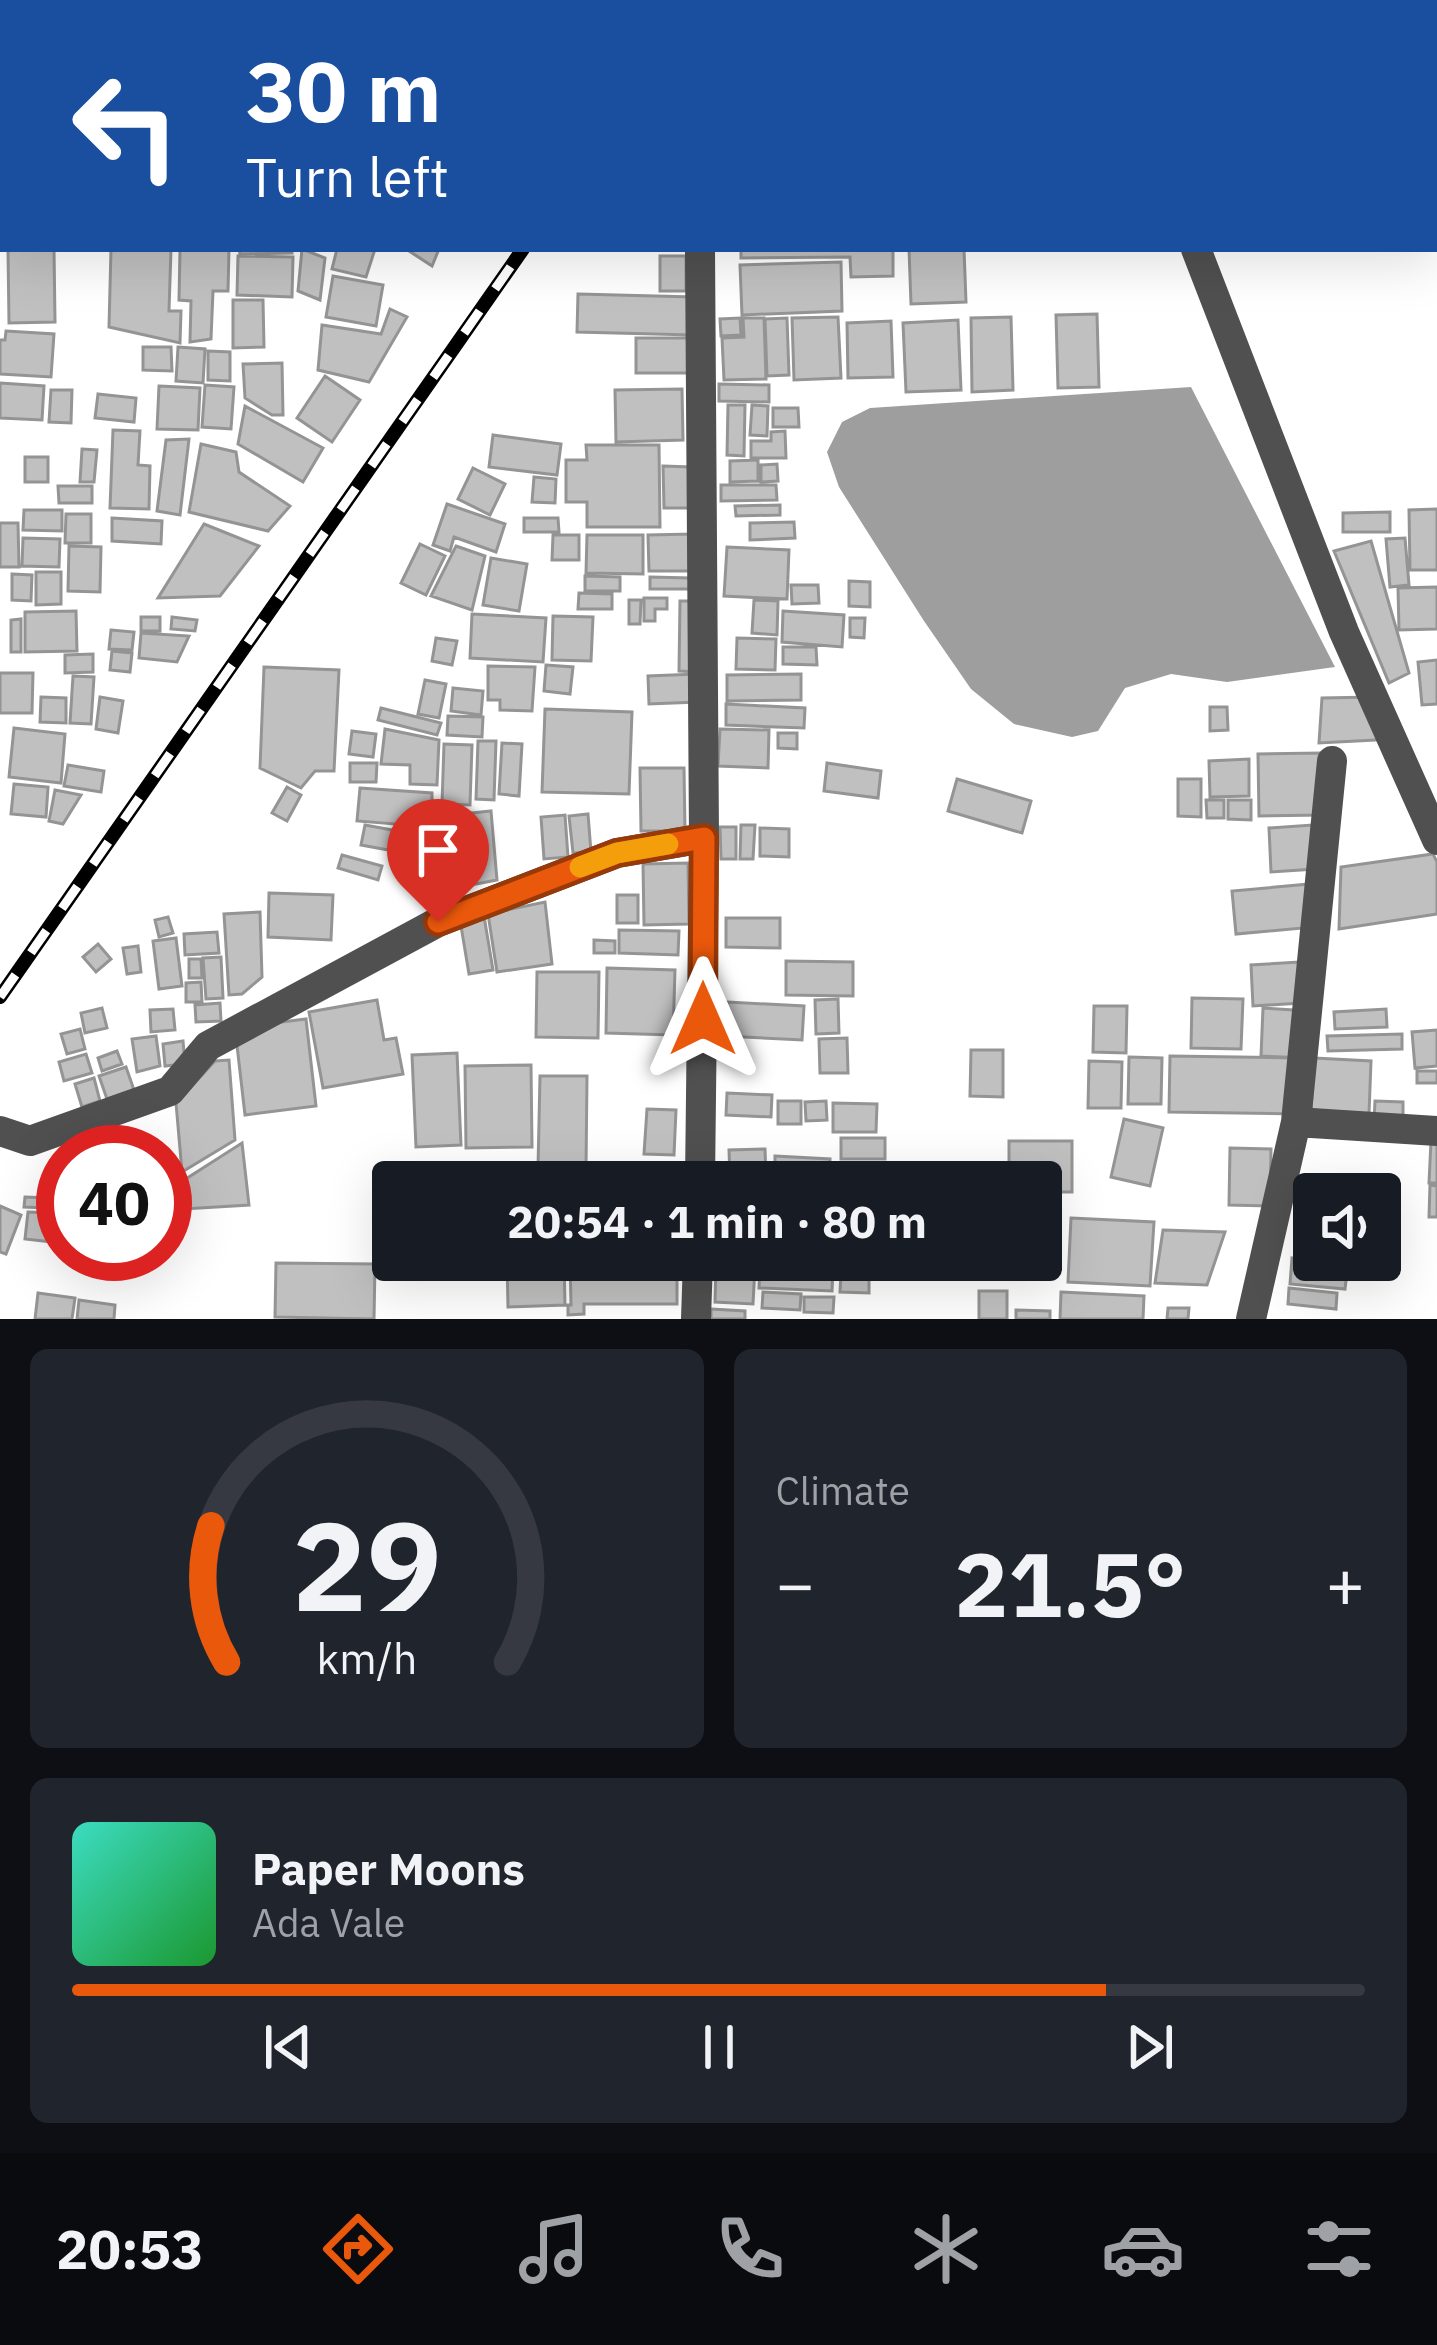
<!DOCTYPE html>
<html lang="en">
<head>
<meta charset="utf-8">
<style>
	:root { --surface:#171b24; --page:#20242c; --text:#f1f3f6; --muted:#9ea1a6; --line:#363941; --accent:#ea580c }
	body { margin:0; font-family:"IBM Plex Sans",sans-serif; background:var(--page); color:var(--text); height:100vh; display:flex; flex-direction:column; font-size:45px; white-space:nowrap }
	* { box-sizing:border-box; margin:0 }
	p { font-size:39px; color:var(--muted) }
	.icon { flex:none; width:66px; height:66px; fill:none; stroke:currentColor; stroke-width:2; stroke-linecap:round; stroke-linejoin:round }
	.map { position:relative; height:1319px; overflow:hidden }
	.side { display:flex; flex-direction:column; gap:30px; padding:30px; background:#0d0f14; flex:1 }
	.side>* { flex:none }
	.top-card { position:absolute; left:0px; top:0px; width:1437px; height:252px; box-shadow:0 12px 48px #0002; background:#1a4fa0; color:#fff; overflow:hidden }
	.tools { position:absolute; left:1293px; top:1173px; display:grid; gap:24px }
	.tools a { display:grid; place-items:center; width:108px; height:108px; border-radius:12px; background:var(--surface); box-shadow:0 12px 48px #0002; font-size:60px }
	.speed { position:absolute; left:36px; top:1125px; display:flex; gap:24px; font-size:60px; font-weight:700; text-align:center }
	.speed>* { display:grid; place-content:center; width:156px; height:156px; border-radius:50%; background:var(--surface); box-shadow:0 12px 48px #0002; line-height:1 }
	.speed .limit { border:18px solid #d22; background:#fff; color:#111 }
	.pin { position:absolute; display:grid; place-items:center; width:102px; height:102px; color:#fff; margin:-123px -51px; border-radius:50% 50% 50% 0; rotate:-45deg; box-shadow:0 0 12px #0007 }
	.pin .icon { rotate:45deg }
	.me { position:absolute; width:132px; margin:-66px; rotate:0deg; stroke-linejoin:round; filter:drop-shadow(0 0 9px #0008) }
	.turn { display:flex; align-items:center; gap:42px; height:252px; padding:0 48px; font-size:54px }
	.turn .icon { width:156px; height:156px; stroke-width:2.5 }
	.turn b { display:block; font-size:84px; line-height:102px }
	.big { font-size:90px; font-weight:700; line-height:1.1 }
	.side .card { flex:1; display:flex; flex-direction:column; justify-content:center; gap:18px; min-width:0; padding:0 42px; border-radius:18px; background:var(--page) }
	.side .dial { align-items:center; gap:0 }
	.dial svg { height:312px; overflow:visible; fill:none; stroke:var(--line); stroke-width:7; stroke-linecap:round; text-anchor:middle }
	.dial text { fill:var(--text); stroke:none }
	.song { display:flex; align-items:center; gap:36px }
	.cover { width:144px; height:144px; border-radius:18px; background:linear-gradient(135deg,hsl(170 70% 55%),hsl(130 70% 35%)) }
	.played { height:12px; border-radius:6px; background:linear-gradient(90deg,var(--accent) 80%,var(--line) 80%) }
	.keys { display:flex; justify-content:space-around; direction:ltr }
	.heat { display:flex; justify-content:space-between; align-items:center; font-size:66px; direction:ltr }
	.side .tiles { flex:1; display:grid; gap:30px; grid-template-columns:1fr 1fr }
	.card:last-child { grid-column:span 2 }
	.trip { position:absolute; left:372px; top:1161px; width:690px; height:120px; border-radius:12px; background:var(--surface); box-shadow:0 12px 48px #0002; font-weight:700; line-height:120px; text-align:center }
	.dock { display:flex; height:192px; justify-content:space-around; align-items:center; background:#090b0e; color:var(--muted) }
	.dock .icon { width:84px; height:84px }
	.dock .current { color:var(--accent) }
	.dock b { font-size:54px; color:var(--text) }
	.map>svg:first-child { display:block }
</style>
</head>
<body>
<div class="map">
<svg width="1437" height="1319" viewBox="0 0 1437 1319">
	<rect width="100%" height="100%" fill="#fff"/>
	<path fill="#9e9e9e" d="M1191,387L1335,667L1227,682L1171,674L1125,688L1098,731L1072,737L1014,724L971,689L924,621L839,487L827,452L842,422L870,408Z"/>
	<path fill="#c0c0c0" stroke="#949494" stroke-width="3" d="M516,0H612L611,3H516Z
		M798,0H875L874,3H797Z
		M1166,0H1283V3H1166Z
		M8,249H54L55,322L9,323Z
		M111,249H171L169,311H181L180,343L109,327Z
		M229,249L228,291H213L211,339L190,342L191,301L179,300L180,250Z
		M239,249H292V253L240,254Z
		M302,249L325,258L320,300L298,291Z
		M337,249H375L366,277L332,269Z
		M406,249H439L432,266Z
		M741,249H893V276L851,277L850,257L741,258Z
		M909,249H964L966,302L911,304Z
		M238,256L293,257L292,297L237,295Z
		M660,256H686V291H660Z
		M841,262L842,311L742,315L740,265Z
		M333,276L383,285L376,326L326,317Z
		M578,294L693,297L692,335L577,332Z
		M233,300H263L264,347L233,348Z
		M390,309L407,317L369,382L318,370L322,325L381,334Z
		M1097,314L1099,387L1058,388L1056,315Z
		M838,317L841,378L794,380L792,318Z
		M1011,317L1013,390L972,392L971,318Z
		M740,318L741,335L721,336L720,319Z
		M743,318H764L766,379L724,380L722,338L744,337Z
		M787,318L789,375L767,376L765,319Z
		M958,320L961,390L906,392L903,323Z
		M891,321L893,377L848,378L847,323Z
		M6,331L54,334L51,377L0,374V340H5Z
		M636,338H695V373H636Z
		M143,347H171L172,371L143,370Z
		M178,347L205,349L203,383L176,381Z
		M208,351L230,352V381L208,380Z
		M282,363L283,415H272L245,398L243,364Z
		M325,376L360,400L332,442L297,418Z
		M0,383L44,386L42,420L0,418Z
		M719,384L769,385V402L719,401Z
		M205,385L234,387L231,429L202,427Z
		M159,386L200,388L198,430L157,429Z
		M682,389L683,440L616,442L615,390Z
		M51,390H72L71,423L49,422Z
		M98,394L136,398L134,422L95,418Z
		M728,405H745L744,456L727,455Z
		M752,405L768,406L767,436L750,435Z
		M245,406L323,448L303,482L238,444Z
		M773,408H798L799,427H773Z
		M113,430L140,431L138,465L150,466L149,509L110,508Z
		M785,431L786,458H751V441H771V432Z
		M493,435L561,444L557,475L489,467Z
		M189,439L180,515L157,511L166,440Z
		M201,444L236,452L239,472L290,506L268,531L189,512Z
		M586,445H659L660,527H587V502H566V460H587Z
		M82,449L97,450L94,482H80Z
		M25,457H48V482H25Z
		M758,460V481L730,482V461Z
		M777,464L778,481L761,482V465Z
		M663,466L691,467V508H664Z
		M473,468L505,484L490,515L458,499Z
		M534,477L556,479L555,503L532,502Z
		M721,485H776L777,500L721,501Z
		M58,486H92V503H59Z
		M447,504L505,524L496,552L454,537L450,551L433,545Z
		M780,505V515L736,516L735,506Z
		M1437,509V570H1410L1409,510Z
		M24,510H62V531L23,530Z
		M1390,512V532H1343V513Z
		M66,514H91V543H65Z
		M112,518L162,521L161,544L112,541Z
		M524,518H558L559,532H524Z
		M794,522L795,538L750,540V523Z
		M0,523H18L19,567H0Z
		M204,524L259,546L220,596L158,598Z
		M693,534L694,571H649L648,535Z
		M553,535H579V560H552Z
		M587,535H643V574L586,573Z
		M23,538L60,539L59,567L22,566Z
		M1405,538L1409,585L1390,587L1386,539Z
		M1371,541L1409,673L1389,683L1334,551Z
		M420,544L445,556L426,595L401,583Z
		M69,546L101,547L100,592L68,591Z
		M456,546L485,556L472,610L431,596Z
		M727,547L789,550L787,599L724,596Z
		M491,558L527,564L519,611L483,605Z
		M36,572H61V604L36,605Z
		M12,574L32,575L31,601L12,600Z
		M585,576L620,577V591H585Z
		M650,577L690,578V589H650Z
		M849,581L870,582V607L849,606Z
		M791,585H818L819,603L792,604Z
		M1437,587V629L1399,630L1398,588Z
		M579,593L612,594V609H578Z
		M644,598H667V609H655V621H644Z
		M629,600H641L640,624H629Z
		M754,600L778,601L777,635L752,633Z
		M680,601H699L698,672L679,671Z
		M76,611L77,651L25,652V612Z
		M783,611L844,615L842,647L782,642Z
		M472,614L546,618L543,662L470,658Z
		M553,616L593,617L591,661L552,660Z
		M141,617H160V631H141Z
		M172,617L197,620L195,631L171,629Z
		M850,618H865L864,638L850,637Z
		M21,619V652H11V620Z
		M111,630L134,632L132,650L109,649Z
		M141,633L189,636L177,662L139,658Z
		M436,638L457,641L452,665L432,661Z
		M737,638L776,639L775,670L736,669Z
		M783,647H816L817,665L783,664Z
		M112,651L132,653L130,672L110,670Z
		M93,654V672L65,673V655Z
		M1437,660V704L1422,705L1418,662Z
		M546,665L573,667L570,694L544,691Z
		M488,666L535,667L532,711L500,710V700H488Z
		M264,667L339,670L334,771H315L301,788L260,768Z
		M0,673H33L32,713H0Z
		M697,674L698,702L649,704L648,676Z
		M801,674V700L727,701V675Z
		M73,676L94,677L91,724L70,723Z
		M425,680L446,684L439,718L418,714Z
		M453,688L483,691L481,715L451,711Z
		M41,697L66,698V723L40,722Z
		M100,697L123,701L118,733L96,729Z
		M1374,697L1394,739L1319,743L1322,698Z
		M726,704L805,708L804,728L726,725Z
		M1210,707H1227L1228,730L1210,731Z
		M381,708L441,723L437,735L378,720Z
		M545,709L632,712L629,794L542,792Z
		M448,716L483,717L482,737L447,735Z
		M14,728L65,734L61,783L9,777Z
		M385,729L439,740L437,785L410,784V765L381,764Z
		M720,729L769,730L768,768L718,766Z
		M352,731L376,734L373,757L349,754Z
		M778,733H797V749L778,748Z
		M478,741H496L494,800L476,799Z
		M502,743L522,744L519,796L499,794Z
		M444,744L472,745L470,805L442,804Z
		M1321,753L1323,815L1259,816L1258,754Z
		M1249,759V796L1210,797L1209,761Z
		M350,763H377L376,782H350Z
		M827,763L881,771L878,798L824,791Z
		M68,765L104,771L101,792L64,786Z
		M640,768H684L685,831H641Z
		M957,779L1031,801L1022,833L948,811Z
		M1178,779H1201V817L1178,816Z
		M14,784L48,787L46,817L11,814Z
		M287,787L301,795L287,821L272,813Z
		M360,788L432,793V827L357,821Z
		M55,790L81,795L63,824L49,821Z
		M1206,800H1224V818H1207Z
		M1228,800H1251V820L1228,819Z
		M491,811L497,880L450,889L443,816Z
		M588,814L591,852L573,853L569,816Z
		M565,815L568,857L544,859L541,817Z
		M365,825L414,834L410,854L361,845Z
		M741,825H755L753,859H740Z
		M1312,825L1315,869L1271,872L1269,828Z
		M720,827H736V859H721Z
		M760,828L789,829V857L760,856Z
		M1433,854L1437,862V914L1339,929L1341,867Z
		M342,855L382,866L378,880L338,868Z
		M688,863L689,924L644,925L643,864Z
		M1310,884L1314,927L1236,934L1232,891Z
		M269,893L333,895L331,940L268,937Z
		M617,895H638V923H617Z
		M545,902L552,964L497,972L488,914Z
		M260,912L262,977L242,994L229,995L224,914Z
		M484,916L493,970L469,974L460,920Z
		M168,917L173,933L159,937L155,920Z
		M726,918H780V948L726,947Z
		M619,930L679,931L678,955L619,953Z
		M217,932L219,953L185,955L184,934Z
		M176,938L182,986L159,989L153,941Z
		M594,940L615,941V953H594Z
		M98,944L111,959L96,972L83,957Z
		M138,946L141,972L127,974L123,948Z
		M221,957L223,998L206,999L203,958Z
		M189,959H201L202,978H189Z
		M786,961L853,962V996L786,995Z
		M1316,961L1318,1002L1253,1006L1251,965Z
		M607,968L675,970L673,1035L606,1033Z
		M537,972H599L598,1038L536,1037Z
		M201,982L202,1002H186V983Z
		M1192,998L1243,999L1241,1049L1191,1048Z
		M838,999L839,1033L816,1034L815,1000Z
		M377,1000L384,1040L396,1038L403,1074L323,1088L309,1012Z
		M727,1002L804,1006L802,1040L725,1036Z
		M220,1003L221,1021L196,1022L195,1005Z
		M1094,1006H1127L1126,1053L1093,1052Z
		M102,1008L107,1028L85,1033L81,1013Z
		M1263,1008L1309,1011L1307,1058L1261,1056Z
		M173,1009L175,1030L151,1032L150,1010Z
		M1386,1009L1387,1027L1335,1029L1334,1012Z
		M306,1019L316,1106L245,1115L235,1028Z
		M80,1029L85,1049L67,1054L61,1034Z
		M1437,1030V1066L1415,1068L1412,1032Z
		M1402,1034V1049L1328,1051L1327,1036Z
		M156,1036L160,1066L137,1072L132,1039Z
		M847,1038L848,1073H820L819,1039Z
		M183,1041L185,1064L165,1066L163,1044Z
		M971,1050H1003V1097L970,1096Z
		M117,1051L122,1064L102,1071L98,1058Z
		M457,1053L461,1145L416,1147L412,1055Z
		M86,1054L92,1073L64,1081L59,1062Z
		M1170,1056L1297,1058L1296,1114L1169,1112Z
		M1129,1057L1162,1058L1161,1104H1128Z
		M1314,1058L1371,1061L1369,1114L1311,1110Z
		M229,1060L235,1140L182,1172L176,1103L215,1061Z
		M1089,1061L1122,1062L1121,1108H1088Z
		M531,1065L532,1147L466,1148L465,1066Z
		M126,1067L134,1090L107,1099L99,1076Z
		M1417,1071H1437V1083H1417Z
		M540,1076H587L586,1169L538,1168Z
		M94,1078L100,1101L82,1107L75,1084Z
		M727,1093L772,1095L771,1117L726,1115Z
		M778,1101H801V1124H778Z
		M826,1101L827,1120L806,1121L805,1102Z
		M1375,1101L1403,1102V1123L1374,1122Z
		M833,1103L877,1104L876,1132H833Z
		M647,1109L676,1110L674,1155L644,1154Z
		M1124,1119L1163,1128L1150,1186L1111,1177Z
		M117,1123L122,1142L91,1151L85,1133Z
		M841,1138H885V1159H841Z
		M1009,1141H1072V1192H1041V1182H1009Z
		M1431,1141L1437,1142V1183H1429Z
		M242,1143L249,1205L184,1209L181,1182Z
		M1230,1148L1271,1149L1270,1206L1229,1205Z
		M765,1149L766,1177L730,1178L729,1150Z
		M775,1156L830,1159L829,1173L775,1170Z
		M470,1171L570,1172V1182H469Z
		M949,1172L982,1173V1182H949Z
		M618,1175L619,1182H579V1177Z
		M679,1175L680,1182H626L625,1176Z
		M380,1183H393V1260H383Z
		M1430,1185L1437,1186V1217H1429Z
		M25,1197L49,1198L48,1208L24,1207Z
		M0,1206L21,1215L6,1254L0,1252Z
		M28,1212L54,1213L52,1242L25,1239Z
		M1071,1218L1154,1222L1150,1286L1068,1282Z
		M1163,1230L1225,1232L1207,1285L1155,1283Z
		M1292,1258L1348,1264L1345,1289L1290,1284Z
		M507,1260H564L565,1305L508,1307Z
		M570,1260H677V1304H584V1314L568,1315V1305H571Z
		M855,1260L919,1261L918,1274L854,1270Z
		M276,1263L375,1264L374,1319L275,1317Z
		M716,1264L755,1266L753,1304L715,1302Z
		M760,1268L833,1270L832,1291L759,1288Z
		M841,1274H869V1293L840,1292Z
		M1289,1288L1337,1293L1336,1309L1288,1304Z
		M979,1291H1007V1319H979Z
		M763,1292L801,1294L800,1310L762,1308Z
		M1061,1292L1144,1296L1143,1319H1060Z
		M38,1293L75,1298L72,1319H35Z
		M804,1297H834L833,1313L804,1312Z
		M79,1300L115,1305L114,1319H77Z
		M1168,1308H1189L1188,1319H1167Z
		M711,1309L745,1311V1319H711Z
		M1016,1310L1050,1311V1319H1016Z"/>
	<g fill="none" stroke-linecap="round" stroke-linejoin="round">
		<path stroke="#505050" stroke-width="30" d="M690,0V3
			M1099,0L1100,3
			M1434,114H1437
			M700,249L704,838L700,1182
			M1196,249L1344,632L1437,840
			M1296,1122L1332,761
			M0,1131L30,1141L170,1091L208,1046L438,922L617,853L704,838
			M696,1319L698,1260
			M1251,1319L1296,1122L1437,1131"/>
		<g stroke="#000" stroke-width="14">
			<path id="rail" d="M695,3L697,0
				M0,997L523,249"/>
		</g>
		<use href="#rail" stroke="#fff" stroke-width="9" stroke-dasharray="27" stroke-linecap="butt"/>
	</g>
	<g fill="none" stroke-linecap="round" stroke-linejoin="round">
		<g stroke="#983908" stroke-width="30">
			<path id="route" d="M438,922L617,853L704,838L703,1019"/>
		</g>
		<use href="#route" stroke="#ea580c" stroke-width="21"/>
		<path stroke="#f59e0b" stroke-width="21" d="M580,867L617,853L668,844"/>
	</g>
</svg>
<div class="tools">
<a><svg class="icon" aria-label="sound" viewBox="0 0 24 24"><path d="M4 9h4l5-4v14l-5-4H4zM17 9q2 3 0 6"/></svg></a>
</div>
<div class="speed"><div class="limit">40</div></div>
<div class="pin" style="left:438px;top:922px;background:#d93025"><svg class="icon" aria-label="arrive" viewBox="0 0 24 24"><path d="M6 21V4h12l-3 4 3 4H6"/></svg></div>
<svg class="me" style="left:703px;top:1019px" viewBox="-20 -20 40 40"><path d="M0-17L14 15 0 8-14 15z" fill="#ea580c" stroke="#fff" stroke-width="4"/></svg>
<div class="trip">20:54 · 1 min · 80 m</div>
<div class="top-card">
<div class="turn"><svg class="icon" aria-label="left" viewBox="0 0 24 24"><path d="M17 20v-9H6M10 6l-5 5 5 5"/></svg><div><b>30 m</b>Turn left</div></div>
</div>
</div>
<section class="side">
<div class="tiles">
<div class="card dial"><svg viewBox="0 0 100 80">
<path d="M14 69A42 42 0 1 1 86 69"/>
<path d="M14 69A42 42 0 0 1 10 34" stroke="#ea580c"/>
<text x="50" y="56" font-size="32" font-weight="700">29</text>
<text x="50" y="72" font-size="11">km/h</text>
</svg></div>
<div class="card"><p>Climate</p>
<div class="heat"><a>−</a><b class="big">21.5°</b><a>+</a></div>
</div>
<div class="card">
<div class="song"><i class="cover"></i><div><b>Paper Moons</b><p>Ada Vale</p></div></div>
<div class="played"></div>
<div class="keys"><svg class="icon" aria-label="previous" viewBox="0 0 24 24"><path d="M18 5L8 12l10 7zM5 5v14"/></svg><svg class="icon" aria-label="pause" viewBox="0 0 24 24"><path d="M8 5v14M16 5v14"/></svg><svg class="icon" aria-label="next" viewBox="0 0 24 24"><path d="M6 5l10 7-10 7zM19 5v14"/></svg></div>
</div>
</div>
</section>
<nav class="dock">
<b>20:53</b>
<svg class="icon current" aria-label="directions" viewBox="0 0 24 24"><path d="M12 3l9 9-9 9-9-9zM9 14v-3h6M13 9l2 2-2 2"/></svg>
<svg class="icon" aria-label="music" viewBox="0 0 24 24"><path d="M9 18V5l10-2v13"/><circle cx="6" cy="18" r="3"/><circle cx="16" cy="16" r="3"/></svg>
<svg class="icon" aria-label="phone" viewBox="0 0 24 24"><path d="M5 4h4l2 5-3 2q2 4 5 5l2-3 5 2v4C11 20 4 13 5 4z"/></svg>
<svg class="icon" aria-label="climate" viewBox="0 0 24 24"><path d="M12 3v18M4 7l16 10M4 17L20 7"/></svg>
<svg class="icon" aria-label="car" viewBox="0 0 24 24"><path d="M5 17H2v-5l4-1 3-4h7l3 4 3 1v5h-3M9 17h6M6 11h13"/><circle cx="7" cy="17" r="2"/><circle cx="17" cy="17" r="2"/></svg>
<svg class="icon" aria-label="filters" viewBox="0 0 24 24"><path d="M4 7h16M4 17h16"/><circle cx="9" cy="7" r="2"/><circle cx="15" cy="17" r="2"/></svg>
</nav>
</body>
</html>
